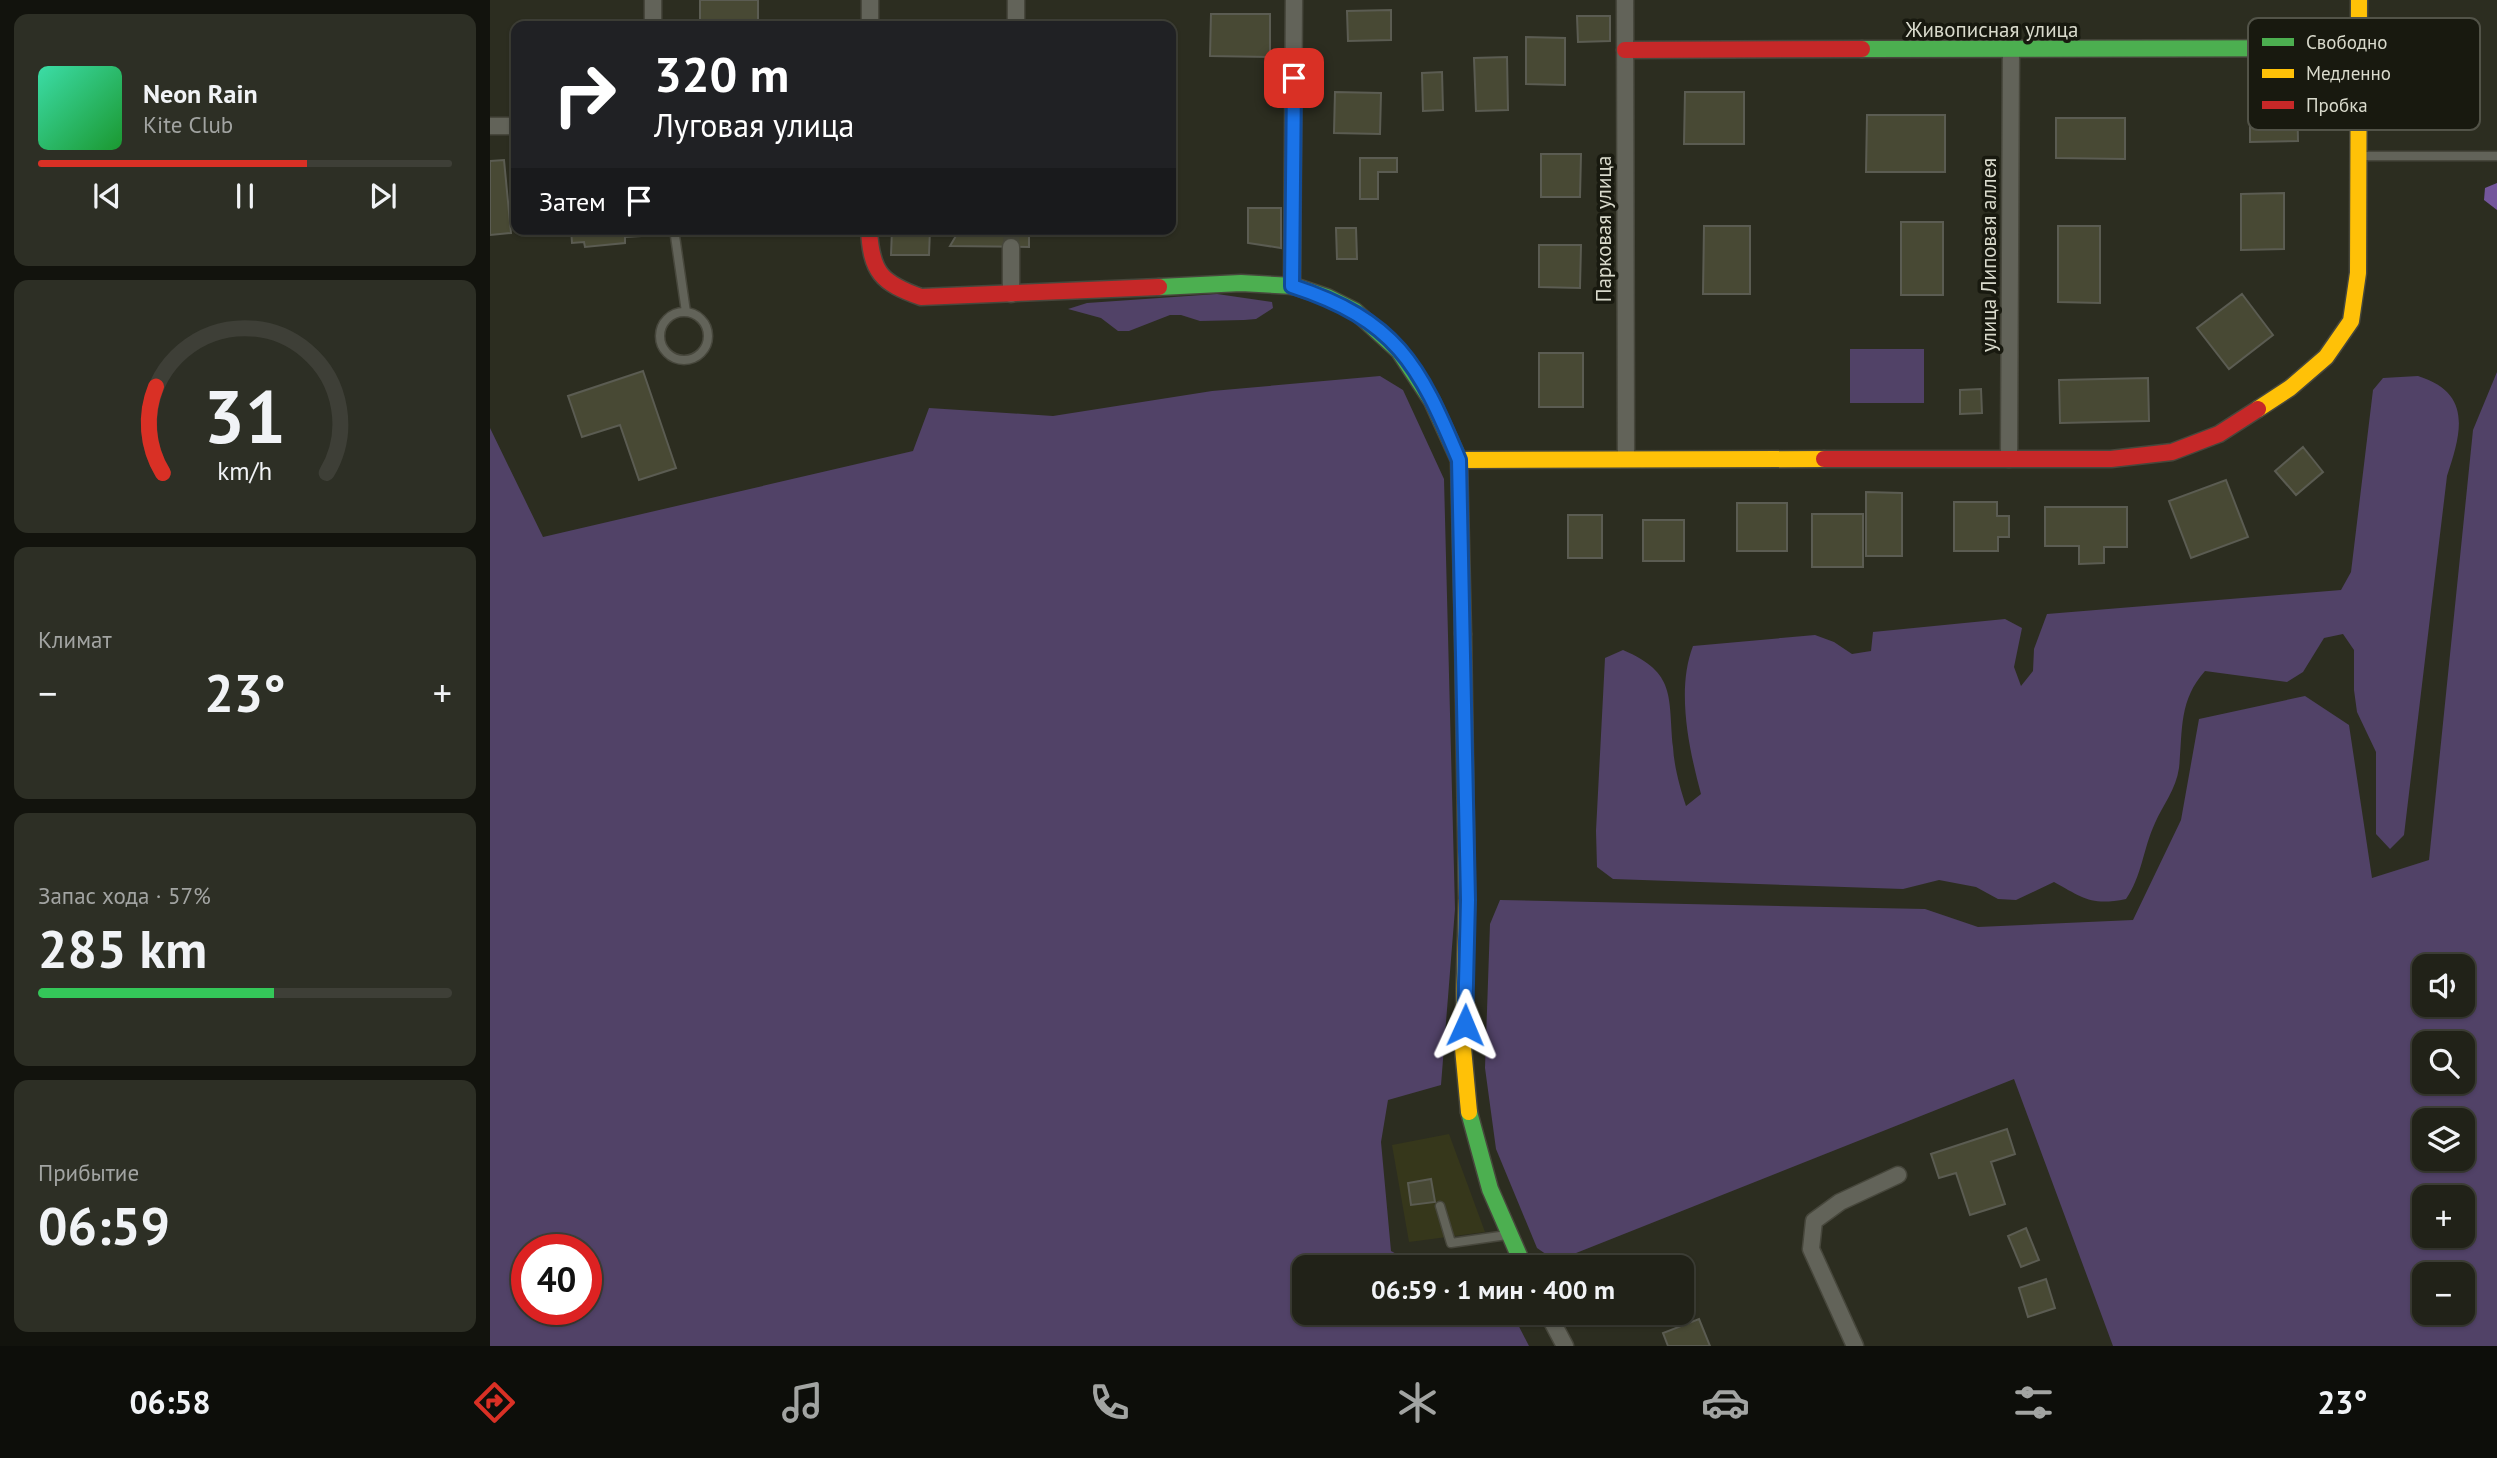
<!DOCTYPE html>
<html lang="ru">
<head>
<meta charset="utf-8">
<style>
	:root { --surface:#212218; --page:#2d2f25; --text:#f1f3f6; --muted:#a2a4a2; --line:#3e3f37; --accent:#d93025 }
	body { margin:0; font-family:"PT Sans",sans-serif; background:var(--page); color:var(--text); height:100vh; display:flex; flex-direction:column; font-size:26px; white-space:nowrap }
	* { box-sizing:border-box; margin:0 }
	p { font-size:23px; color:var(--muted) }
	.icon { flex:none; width:38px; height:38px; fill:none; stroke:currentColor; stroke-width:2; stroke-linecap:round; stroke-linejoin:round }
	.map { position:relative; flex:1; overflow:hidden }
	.sheet { display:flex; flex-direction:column; gap:14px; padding:14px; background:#12130d; width:490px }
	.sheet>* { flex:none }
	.banner { position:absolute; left:21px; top:21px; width:665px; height:214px; border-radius:14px; box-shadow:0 2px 5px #0004,0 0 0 2px var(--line); background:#202124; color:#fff; overflow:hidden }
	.buttons { position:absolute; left:1922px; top:954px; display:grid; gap:14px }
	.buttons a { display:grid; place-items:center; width:63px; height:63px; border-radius:14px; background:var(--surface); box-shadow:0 2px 5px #0004,0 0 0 2px var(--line); font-size:35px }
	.speed { position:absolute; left:21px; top:1234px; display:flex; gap:14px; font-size:35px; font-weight:700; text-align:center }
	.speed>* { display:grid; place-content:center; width:91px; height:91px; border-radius:50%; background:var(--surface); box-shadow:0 2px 5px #0004,0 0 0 2px var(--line); line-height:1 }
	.speed .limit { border:10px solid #d22; background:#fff; color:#111 }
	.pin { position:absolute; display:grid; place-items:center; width:60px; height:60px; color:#fff; margin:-30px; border-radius:14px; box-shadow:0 4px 10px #0006 }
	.me { position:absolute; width:77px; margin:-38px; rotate:1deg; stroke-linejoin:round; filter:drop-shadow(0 0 5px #0008) }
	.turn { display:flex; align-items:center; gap:24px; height:147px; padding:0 28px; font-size:32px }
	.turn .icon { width:91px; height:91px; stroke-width:2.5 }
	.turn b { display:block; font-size:49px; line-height:60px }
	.then { display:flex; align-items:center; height:66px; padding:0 28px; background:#0003; gap:14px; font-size:26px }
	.big { font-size:52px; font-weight:800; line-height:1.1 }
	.sheet .widget { flex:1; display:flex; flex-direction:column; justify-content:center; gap:10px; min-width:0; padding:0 24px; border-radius:14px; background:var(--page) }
	.sheet .dial { align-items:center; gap:0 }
	.dial svg { height:182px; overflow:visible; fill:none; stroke:var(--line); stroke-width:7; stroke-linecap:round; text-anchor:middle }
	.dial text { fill:var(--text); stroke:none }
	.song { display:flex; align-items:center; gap:21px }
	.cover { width:84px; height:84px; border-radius:10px; background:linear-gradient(135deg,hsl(160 70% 55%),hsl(130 70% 35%)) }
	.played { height:7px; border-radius:4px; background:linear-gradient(90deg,var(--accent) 65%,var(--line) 65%) }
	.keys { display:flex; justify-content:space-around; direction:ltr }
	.heat { display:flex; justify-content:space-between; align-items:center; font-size:38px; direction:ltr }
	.charge { height:10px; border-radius:5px; background:linear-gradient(90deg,#34c759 57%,var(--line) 0) }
	.trip { position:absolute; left:802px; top:1255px; width:402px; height:70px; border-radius:14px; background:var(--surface); box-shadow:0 2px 5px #0004,0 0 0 2px var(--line); font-weight:800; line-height:70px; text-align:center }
	.menu { display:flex; height:112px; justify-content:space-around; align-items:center; background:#0d0e0a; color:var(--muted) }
	.menu .icon { width:49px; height:49px }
	.menu .active { color:var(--accent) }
	.menu b { font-size:32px; color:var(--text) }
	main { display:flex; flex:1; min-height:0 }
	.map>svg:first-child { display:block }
</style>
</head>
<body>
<main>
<section class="sheet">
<div class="widget">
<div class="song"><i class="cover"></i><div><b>Neon Rain</b><p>Kite Club</p></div></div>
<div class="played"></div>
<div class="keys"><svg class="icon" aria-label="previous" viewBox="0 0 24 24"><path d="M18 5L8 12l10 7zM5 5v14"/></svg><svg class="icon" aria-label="pause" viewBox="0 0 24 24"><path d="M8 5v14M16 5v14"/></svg><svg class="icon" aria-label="next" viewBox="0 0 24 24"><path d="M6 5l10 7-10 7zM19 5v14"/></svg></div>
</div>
<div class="widget dial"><svg viewBox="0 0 100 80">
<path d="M14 69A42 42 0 1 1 86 69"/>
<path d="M14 69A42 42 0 0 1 11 31" stroke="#d93025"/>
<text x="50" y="56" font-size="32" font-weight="700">31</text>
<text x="50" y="72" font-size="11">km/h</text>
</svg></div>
<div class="widget"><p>Климат</p>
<div class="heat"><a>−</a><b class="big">23°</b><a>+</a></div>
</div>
<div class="widget"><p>Запас хода · 57%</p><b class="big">285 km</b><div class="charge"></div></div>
<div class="widget"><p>Прибытие</p><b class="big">06:59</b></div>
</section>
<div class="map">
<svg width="2007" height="1346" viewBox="0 0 2007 1346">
	<rect width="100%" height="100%" fill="#2c2d20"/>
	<path fill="#36371b" d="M959,1134L995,1232L919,1242L902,1145Z"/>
	<path fill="#514267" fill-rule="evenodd" d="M727,294L782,302L783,308L766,319L754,320L710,321L691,315H680L639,331H628L611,318L578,309L597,303Z
		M1360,349H1434V403H1360Z
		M2007,372V1346H1623L1524,1079L1066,1261L1047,1248L1006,1149L995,1068L1000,924L1010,900L1435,909L1488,927L1643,920L1691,820L1709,719L1815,696L1859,725L1882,878L1939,860L1983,430ZM1972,966V1004H1934V966ZM1972,1043V1082H1934V1043ZM1972,1120V1158H1934V1120ZM1972,1197V1236H1934V1197ZM1934,1274H1972V1312H1934Z
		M890,376L913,390L954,479L965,909L951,1085L898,1100L891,1142L901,1251L930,1267H814V1312L1022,1313L1039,1346H0V428L53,537L423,451L439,408L563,416L722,391ZM37,1250H96V1309H37Z
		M1928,376C1982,393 1972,431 1957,476L1914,835L1900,849L1886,834V752L1867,712L1864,690V650L1853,634L1834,638L1813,672L1797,682L1715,671C1688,701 1693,732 1689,768C1686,789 1673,805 1665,823C1653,849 1652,876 1636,899C1601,906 1593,898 1564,882L1526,900L1508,899L1486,887L1449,880L1413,889L1123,879L1107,867L1106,831L1115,658L1133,650C1187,673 1178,697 1183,747C1184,766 1190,788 1196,806L1211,794C1199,749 1186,690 1203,646L1325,635L1344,642L1362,654L1381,651L1383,632L1515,619L1532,628L1524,667L1531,686L1543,671L1544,649L1557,614L1851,590L1861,572L1883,390L1893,378Z"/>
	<path fill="#74569c" d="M2007,183V210L1994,200L1995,188Z"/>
	<path fill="#484934" stroke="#5b5c52" stroke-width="2" d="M210,0H268V26H226V20H210Z
		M901,10V40L858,41L857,11Z
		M721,14H780V57L720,56Z
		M1087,16H1120V41L1088,42Z
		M1036,37L1075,38V85L1036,84Z
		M1017,57L1018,110L986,111L984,58Z
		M952,72L953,110L933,111L932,73Z
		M845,92L891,93L890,134L844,133Z
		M1195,92H1254V144H1194Z
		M1807,95L1808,141L1760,142V96Z
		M1377,115H1455V172H1376Z
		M1566,118H1635V159L1566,158Z
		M1051,154H1091L1090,197H1051Z
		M870,158H907V172H888V199H870Z
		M14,160L21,233L0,235V161Z
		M1794,193V249L1751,250V194Z
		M758,208H791V248L758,243Z
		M1411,222H1453V295H1411Z
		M1214,226H1260V294H1213Z
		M1568,226H1610V303L1568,302Z
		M846,228H866L867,259H847Z
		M81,229H151V236L135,237V243L95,247L94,242L82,243Z
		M402,229L440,230L439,255H401Z
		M470,229H539V247L460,246Z
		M1049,245H1091L1090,288L1049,287Z
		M1752,294L1783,335L1739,369L1707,328Z
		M1049,353H1093V407H1049Z
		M153,371L186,468L149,480L130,425L92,437L78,396Z
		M1658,378L1659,421L1570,423L1569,380Z
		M1491,389L1492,413L1470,414V390Z
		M1813,447L1833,472L1806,495L1785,471Z
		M1736,480L1758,537L1701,558L1679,501Z
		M1376,492L1412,493V556H1376Z
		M1464,502H1507V516H1519V537H1508V551H1464Z
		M1247,503H1297V551H1247Z
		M1555,507H1637V547H1614V563L1589,564V546H1555Z
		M1322,514H1373V567H1322Z
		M1078,515H1112V558H1078Z
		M1153,520H1194V561H1153Z
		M1517,1129L1525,1154L1501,1162L1515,1204L1480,1215L1466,1173L1449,1178L1441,1154Z
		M941,1179L945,1202L921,1205L918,1183Z
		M1536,1228L1549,1260L1531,1267L1518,1236Z
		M1556,1279L1565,1308L1538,1317L1529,1288Z
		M1209,1319L1220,1346H1178L1173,1333Z"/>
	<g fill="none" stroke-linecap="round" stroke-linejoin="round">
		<path stroke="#46473a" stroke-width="16" stroke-dasharray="16 8" stroke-linecap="butt" d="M521,247L522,229"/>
		<g stroke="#47473c" stroke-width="11">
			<path id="lane" d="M1870,156H2007
				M184,229L196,312
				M170 336a24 24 0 1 1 48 0a24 24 0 1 1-48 0Z
				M950,1206L961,1243L1017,1235"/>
		</g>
		<g stroke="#47473c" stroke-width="19">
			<path id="street" d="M1135,0L1136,458
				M163,26V0
				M380,26V0
				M526,26V0
				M0,126H26
				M802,286L804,0
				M521,294V247
				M1519,459L1521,51
				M1057,1312L1075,1346
				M1365,1346L1321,1249L1324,1221L1350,1202L1408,1175"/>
		</g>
		<g stroke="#47473c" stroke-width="19">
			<path id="fast" d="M1372,49L1869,48
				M669,287L751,283L804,286L837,297L865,311L909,351L942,401L969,460L973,634
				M979,1112L1000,1189L1034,1267"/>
		</g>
		<g stroke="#47473c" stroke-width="19">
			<path id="slow" d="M1768,409L1800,388L1836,357L1861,321L1868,273L1869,0
				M969,460L1334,459
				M973,634L977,898L973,1048L979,1112"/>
		</g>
		<g stroke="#47473c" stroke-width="19">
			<path id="jam" d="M1135,50L1372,49
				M379,229C381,272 391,283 431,297L669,287
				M1334,459H1621L1682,452L1729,434L1768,409"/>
		</g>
		<use href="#lane" stroke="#626359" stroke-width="8"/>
		<use href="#street" stroke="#626359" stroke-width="16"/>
		<use href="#fast" stroke="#4caf50" stroke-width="16"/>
		<use href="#slow" stroke="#ffc107" stroke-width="16"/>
		<use href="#jam" stroke="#c62828" stroke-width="16"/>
	</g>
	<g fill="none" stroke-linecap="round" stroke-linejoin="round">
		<g stroke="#114b97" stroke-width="18">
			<path id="route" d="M804,78L802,286C906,320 929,364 969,460L978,900L975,1025"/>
		</g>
		<use href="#route" stroke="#1a73e8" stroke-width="12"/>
	</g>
	<g text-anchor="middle" stroke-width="7" stroke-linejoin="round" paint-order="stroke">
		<g font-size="21" fill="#d9dacc" stroke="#18190f">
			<text x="1502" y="37">Живописная улица</text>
			<text transform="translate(1114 229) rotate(-90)" y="7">Парковая улица</text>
			<text transform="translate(1499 255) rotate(-90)" y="7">улица Липовая аллея</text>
		</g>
	</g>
	<rect x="1758" y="18" width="232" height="112" rx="10" fill="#18190f" stroke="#525348" stroke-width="2"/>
	<rect x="1772" y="38" width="32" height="8" fill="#4caf50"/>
	<rect x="1772" y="69" width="32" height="9" fill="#ffc107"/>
	<rect x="1772" y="101" width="32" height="8" fill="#c62828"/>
	<g font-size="19" fill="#d9dacc">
		<text x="1816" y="49">Свободно</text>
		<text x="1816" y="80">Медленно</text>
		<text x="1816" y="112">Пробка</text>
	</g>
</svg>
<div class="buttons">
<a><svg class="icon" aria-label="sound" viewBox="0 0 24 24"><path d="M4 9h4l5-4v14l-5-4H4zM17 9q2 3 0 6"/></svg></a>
<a><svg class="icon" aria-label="search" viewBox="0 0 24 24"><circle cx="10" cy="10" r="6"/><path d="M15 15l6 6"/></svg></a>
<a><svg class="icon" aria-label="layers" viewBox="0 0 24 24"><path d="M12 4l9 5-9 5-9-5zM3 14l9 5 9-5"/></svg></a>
<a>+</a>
<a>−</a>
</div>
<div class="speed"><div class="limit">40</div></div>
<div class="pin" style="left:804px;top:78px;background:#d93025"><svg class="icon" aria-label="arrive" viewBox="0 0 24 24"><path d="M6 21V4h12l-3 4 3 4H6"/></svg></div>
<svg class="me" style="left:975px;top:1025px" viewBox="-20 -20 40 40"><path d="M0-17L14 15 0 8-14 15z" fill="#1a73e8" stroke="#fff" stroke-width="4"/></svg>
<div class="trip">06:59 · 1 мин · 400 m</div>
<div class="banner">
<div class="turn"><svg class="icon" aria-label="right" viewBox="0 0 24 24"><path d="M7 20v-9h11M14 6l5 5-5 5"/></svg><div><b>320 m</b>Луговая улица</div></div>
<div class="then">Затем<svg class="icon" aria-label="arrive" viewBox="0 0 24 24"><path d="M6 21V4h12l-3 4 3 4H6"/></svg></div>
</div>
</div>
</main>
<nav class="menu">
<b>06:58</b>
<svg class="icon active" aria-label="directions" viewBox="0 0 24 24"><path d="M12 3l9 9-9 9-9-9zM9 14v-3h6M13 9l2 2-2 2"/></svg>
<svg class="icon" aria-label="music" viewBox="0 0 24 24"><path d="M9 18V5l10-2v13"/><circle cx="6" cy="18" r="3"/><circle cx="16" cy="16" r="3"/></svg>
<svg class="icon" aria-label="phone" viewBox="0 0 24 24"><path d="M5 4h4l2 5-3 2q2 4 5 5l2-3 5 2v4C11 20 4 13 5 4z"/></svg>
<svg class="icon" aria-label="climate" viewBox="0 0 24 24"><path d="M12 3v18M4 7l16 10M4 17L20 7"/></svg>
<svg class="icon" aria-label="car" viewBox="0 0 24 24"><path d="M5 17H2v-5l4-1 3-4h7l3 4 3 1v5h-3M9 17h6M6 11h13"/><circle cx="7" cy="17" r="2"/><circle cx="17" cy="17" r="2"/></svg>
<svg class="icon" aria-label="filters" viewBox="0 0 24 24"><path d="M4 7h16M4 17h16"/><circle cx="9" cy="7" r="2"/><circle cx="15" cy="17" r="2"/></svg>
<b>23°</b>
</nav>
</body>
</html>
